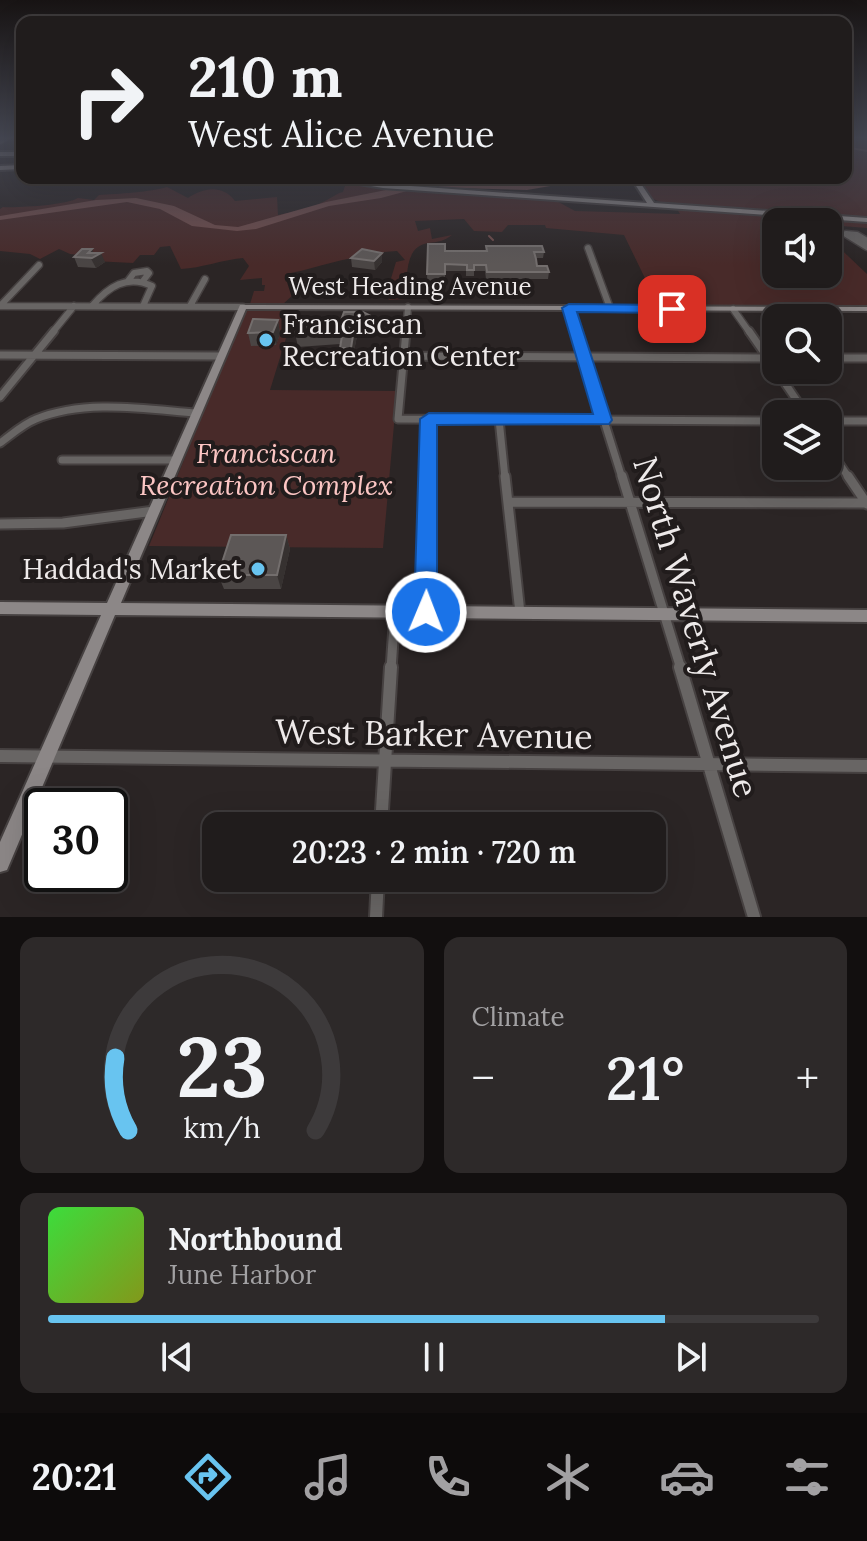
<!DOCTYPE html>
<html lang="en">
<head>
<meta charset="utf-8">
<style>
	:root { --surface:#201c1c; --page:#2d2929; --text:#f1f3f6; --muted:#a2a1a3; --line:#3d3a3b; --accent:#68c4f0 }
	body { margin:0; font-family:Lora,serif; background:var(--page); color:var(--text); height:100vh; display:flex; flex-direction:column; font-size:30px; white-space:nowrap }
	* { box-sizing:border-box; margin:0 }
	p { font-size:26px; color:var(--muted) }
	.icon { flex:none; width:44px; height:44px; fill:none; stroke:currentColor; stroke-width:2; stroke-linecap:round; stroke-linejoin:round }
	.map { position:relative; height:917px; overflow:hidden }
	.sheet { display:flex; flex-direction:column; gap:20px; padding:20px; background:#120f0f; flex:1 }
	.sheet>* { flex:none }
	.top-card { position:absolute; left:16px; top:16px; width:836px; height:168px; border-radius:16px; box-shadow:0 8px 32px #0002,0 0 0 2px var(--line); background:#201c1c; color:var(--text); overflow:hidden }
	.fabs { position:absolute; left:762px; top:208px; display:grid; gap:16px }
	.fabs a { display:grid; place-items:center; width:80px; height:80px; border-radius:16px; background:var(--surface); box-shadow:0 8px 32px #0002,0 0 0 2px var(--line); font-size:40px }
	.speed { position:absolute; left:24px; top:788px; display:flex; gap:16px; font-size:40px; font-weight:700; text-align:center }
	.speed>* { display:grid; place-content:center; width:104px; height:104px; border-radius:50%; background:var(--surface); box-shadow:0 8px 32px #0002,0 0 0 2px var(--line); line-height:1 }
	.speed .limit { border:4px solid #111; border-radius:12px; background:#fff; color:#111 }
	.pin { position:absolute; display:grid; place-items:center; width:68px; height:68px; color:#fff; margin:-34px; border-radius:16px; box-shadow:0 4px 12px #0006 }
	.me { position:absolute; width:88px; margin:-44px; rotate:1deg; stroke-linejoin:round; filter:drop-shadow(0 0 6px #0008) }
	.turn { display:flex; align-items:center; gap:28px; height:168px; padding:0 40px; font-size:36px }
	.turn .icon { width:104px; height:104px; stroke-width:2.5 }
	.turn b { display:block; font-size:56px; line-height:68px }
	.big { font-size:60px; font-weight:600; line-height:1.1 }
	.sheet .tile { flex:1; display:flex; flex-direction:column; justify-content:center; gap:12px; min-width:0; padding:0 28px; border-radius:16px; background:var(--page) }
	.sheet .dial { align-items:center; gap:0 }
	.dial svg { height:208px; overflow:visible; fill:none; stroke:var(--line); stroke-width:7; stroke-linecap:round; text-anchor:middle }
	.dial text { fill:var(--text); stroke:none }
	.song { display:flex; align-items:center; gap:24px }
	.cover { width:96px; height:96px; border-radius:12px; background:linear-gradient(135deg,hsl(120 70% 55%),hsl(70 70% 35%)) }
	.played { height:8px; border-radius:4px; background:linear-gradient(90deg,var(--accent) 80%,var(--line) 80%) }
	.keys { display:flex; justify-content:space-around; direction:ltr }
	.heat { display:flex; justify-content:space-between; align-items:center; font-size:44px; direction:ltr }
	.sheet .tiles { flex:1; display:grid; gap:20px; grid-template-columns:1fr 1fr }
	.tile:last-child { grid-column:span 2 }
	.trip { position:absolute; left:202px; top:812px; width:464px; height:80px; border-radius:16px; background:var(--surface); box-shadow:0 8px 32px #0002,0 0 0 2px var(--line); font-weight:600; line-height:80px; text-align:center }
	.tabs { display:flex; height:128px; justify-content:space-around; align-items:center; background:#0d0b0b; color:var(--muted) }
	.tabs .icon { width:56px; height:56px }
	.tabs .current { color:var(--accent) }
	.tabs b { font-size:36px; color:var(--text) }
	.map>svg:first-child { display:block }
</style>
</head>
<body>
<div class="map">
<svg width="867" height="917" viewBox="0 0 867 917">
	<rect width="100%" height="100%" fill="#2b2525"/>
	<path fill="#482a29" d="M846,137H867V217L661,202L653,199L639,178H846Z
		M346,183L553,199L575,211L680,214L677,209L847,219L867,223V228L828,225V222H776V274H828V237L867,274V306L658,305L624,235L546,228L545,225H508L502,232L474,231L464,219L415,221L418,231L430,228L432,239L452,235C444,241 438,242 428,243C403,247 408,279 405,299L389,300L386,295L396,262L405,260L397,251L384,252L381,257C349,254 323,267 291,273L320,279L303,286L283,304H250L254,291H264L265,285H262V278L240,280L249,266L243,258C221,260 202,268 181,269L170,246L160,247L154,255H140L133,263L93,261L95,257L70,254L59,249L40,259L30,254L0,251V209L3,207C18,208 67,205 78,198L94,200L99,195C118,194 151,192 167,187L188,198C203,188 222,184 235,201L277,197L278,215C294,212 310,209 325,201C332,198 335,194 343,192Z
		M249,309H295L270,390L397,391L383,548L149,546L245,310Z"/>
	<path fill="#6f4c4b" d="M588,178H630L568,183L527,190L422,187L381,198L329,206L256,229L237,231L192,226L160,209L127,202L0,220V216L96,200L136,198L174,206L215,225L238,227L326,202L411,185L530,186Z"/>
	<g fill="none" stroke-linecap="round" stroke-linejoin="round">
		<path stroke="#6f4c4b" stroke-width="2" d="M846,147L867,151
			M489,236L493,240"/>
		<g stroke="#464141" stroke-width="6">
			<path id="street-far4" d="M0,142L9,137"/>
		</g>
		<g stroke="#464141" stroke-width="9">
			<path id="street-far3" d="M867,241L857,235L846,234L867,247
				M588,248L610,308
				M128,281L134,273L147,271L149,273L143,281
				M0,306L243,307
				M0,306L39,265
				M92,306C108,287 127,274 152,286L143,306
				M190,306L205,279
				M569,308L577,333
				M733,309L750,333
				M52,333L74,306
				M406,333L408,307"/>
		</g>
		<g stroke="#464141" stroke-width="11">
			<path id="street-far2" d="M406,331L398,419L776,421
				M576,331L622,478
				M749,331L776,370
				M0,355L220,356
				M404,356L776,358
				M828,358H867
				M776,370L806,414
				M0,397L54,331
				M499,419L505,478
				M828,421H867
				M0,443C11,435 23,424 36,419C85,399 145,409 196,413
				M828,447L849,478
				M62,460H176
				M428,478L429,419"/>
		</g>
		<g stroke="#464141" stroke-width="13">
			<path id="street-far1" d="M505,476L520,613
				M622,476L681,669
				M848,476L867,504
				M508,502L867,503
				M0,524L63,523L154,511
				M426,612L428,476
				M391,669L395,612"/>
		</g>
		<g stroke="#464141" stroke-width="16">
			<path id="street" d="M680,667L754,917
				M0,756L867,766
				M381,826L391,667
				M376,917L378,878"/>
		</g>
		<g stroke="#464141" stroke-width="4">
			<path id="secondary" d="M0,152H22V156H0Z
				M22,165V169L0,170V166Z
				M323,178H338L383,184L647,203L631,178H637L654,203L867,218V222L383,188Z
				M240,305L867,307V311L246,309L121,603L867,610V622L115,615L7,870L0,872V842L101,615L0,614V602L107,603Z"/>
		</g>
		<use href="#street-far4" stroke="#686564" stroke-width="4"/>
		<use href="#street-far3" stroke="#686564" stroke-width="6"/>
		<use href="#street-far2" stroke="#686564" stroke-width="7"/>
		<use href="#street-far1" stroke="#686564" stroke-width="9"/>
		<use href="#street" stroke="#686564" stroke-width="12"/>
		<use href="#secondary" fill="#8c8787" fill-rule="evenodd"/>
	</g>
	<path fill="#4a4544" d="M428,244L445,251H486V246L544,252L543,258H535L537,266L549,272L548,279H486L485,271H474V276H466V271H445V281H427Z
		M93,253L105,262L96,268L78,267L74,257Z
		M351,258L382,262L375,270L352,267Z
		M371,316L372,329L367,336H357L352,361H341L340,348V344L298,347L295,333Z
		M278,320L280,334L276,345L251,346L248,333Z
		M286,535L290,549L281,589H224L218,575Z"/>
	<path fill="#363130" d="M92,249L95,257L101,253L105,262L96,268L88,253Z
		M382,253V262L375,270L374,261Z
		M371,316L372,329L367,336L365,323Z
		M278,320L280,334L276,345L273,332Z
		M355,323L357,336L352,361L351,348Z
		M286,535L290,549L281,589L277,575Z"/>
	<path fill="#5c5756" stroke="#736e6d" stroke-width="2" d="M428,244H445V251H487L486,246H542L544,252H534L536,259L537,266H547L549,272H487L486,265H474V270H467V265L445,264V274H427Z
		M82,249H92L88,253H101L92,258L74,257Z
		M362,249L382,253L374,261L351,258Z
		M344,312H363L371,316L365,323H355L351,348H340L343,330L295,333L298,322L340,323Z
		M253,319L278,320L273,332L248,333Z
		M231,535H286L277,575H218Z"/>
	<linearGradient id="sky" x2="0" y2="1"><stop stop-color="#181414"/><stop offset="0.52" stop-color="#444651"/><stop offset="1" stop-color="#444651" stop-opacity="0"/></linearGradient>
	<rect width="867" height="265" fill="url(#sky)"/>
	<path fill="#1a73e8" stroke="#114b97" stroke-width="2" d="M569,304L672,305L679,309L672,313L577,312L612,420L609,424L437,425V612L434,620L426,623L417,620L414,612L420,419L429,413L593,414L562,308Z"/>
	<g fill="#68c4f0" stroke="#211c1c" stroke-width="3">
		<circle cx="266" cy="340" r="8"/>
		<circle cx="258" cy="569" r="8"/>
	</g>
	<g text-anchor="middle" stroke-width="8" stroke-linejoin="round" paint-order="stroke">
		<g font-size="24" fill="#eeeaea" stroke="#211c1c">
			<text x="410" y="295">West Heading Avenue</text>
		</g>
		<g font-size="28" fill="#eeeaea" stroke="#211c1c" text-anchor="start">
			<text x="282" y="334">Franciscan<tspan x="282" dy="32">Recreation Center</tspan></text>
			<text x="242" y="579" text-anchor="end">Haddad's Market</text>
		</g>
		<g font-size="28" font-style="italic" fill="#fcc6c4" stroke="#211c1c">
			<text x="266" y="463">Franciscan<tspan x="266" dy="32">Recreation Complex</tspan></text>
		</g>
		<g font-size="34" fill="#eeeaea" stroke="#211c1c">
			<text transform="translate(696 627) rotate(73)" y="12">North Waverly Avenue</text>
			<text transform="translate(434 734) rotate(1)" y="12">West Barker Avenue</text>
		</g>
	</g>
</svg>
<div class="fabs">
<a><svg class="icon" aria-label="sound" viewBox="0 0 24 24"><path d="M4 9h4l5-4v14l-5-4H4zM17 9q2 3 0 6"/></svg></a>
<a><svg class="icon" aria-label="search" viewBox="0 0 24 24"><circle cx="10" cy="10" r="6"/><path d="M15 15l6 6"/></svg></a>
<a><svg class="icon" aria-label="layers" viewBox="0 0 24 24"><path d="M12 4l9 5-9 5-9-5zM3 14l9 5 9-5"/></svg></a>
</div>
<div class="speed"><div class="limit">30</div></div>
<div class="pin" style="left:672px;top:309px;background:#d93025"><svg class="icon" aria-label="arrive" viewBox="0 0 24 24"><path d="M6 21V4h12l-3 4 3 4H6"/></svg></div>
<svg class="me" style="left:426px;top:612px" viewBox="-20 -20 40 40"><circle r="17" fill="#1a73e8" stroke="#fff" stroke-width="3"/><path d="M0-11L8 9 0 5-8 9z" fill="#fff"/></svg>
<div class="trip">20:23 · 2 min · 720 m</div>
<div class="top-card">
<div class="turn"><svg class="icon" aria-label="right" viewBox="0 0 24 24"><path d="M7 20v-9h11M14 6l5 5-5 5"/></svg><div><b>210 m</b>West Alice Avenue</div></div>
</div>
</div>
<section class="sheet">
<div class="tiles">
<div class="tile dial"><svg viewBox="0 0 100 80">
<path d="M14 69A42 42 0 1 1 86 69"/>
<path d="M14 69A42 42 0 0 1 9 41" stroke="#68c4f0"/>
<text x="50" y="56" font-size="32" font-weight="700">23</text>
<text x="50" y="72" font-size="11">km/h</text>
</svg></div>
<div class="tile"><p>Climate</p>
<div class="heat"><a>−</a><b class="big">21°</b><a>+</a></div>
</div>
<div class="tile">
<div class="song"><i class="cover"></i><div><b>Northbound</b><p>June Harbor</p></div></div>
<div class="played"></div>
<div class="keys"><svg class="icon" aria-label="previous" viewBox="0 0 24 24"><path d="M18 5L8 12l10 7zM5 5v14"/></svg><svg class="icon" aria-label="pause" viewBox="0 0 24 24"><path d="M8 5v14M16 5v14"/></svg><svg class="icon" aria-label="next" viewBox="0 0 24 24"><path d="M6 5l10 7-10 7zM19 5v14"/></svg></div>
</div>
</div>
</section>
<nav class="tabs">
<b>20:21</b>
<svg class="icon current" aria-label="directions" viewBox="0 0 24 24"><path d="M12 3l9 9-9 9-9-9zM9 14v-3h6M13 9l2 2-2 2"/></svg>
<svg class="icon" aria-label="music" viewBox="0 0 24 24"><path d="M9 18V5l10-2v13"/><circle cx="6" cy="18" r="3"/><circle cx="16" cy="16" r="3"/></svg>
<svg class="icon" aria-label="phone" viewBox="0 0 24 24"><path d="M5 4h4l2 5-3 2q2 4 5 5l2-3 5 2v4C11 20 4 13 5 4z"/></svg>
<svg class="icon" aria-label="climate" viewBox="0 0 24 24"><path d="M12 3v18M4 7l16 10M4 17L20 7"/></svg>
<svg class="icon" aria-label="car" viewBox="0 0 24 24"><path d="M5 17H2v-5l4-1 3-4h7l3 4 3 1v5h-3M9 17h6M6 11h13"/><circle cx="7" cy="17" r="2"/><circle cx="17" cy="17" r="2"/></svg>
<svg class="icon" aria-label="filters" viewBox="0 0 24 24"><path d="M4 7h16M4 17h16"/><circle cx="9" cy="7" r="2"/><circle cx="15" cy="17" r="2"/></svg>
</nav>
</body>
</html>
